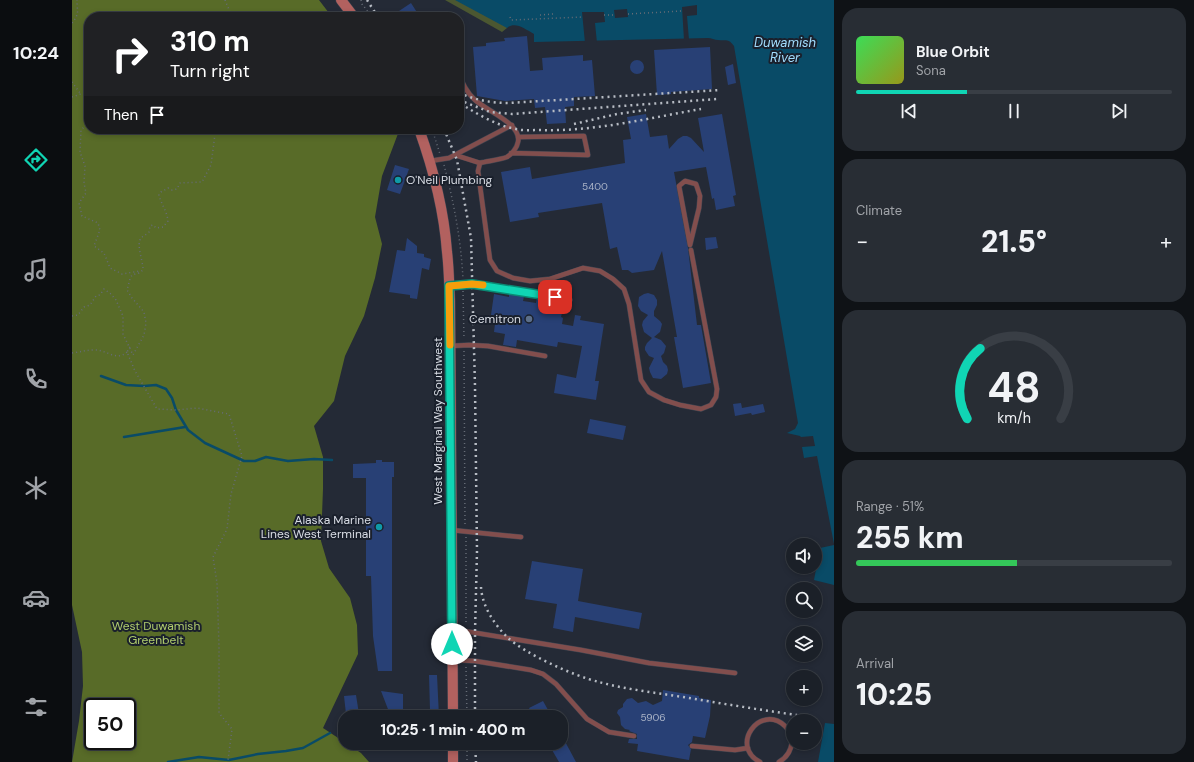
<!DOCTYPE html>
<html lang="en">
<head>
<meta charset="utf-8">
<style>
	:root { --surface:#1b2028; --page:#282d34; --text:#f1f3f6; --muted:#a0a3a8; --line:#393e45; --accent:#10d5b4 }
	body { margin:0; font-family:"DM Sans",sans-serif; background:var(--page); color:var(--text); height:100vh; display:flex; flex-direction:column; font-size:15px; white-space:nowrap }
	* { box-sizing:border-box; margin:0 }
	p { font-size:13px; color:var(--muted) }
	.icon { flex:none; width:22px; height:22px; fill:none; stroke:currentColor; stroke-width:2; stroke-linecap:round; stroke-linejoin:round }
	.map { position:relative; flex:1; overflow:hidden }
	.details { display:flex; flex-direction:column; gap:8px; padding:8px; background:#0f1216; width:360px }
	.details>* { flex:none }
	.hud { position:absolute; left:12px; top:12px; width:380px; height:122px; border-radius:16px; box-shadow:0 2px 6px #0003,0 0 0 1px var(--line); background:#202124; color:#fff; overflow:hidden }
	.fabs { position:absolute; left:714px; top:538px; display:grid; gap:8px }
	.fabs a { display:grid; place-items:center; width:36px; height:36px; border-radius:50%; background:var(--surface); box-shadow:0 2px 6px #0003,0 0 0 1px var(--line); font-size:20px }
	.speed { position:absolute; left:12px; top:698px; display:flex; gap:8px; font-size:20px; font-weight:700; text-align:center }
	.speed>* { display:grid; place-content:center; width:52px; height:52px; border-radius:50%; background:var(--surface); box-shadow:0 2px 6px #0003,0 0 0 1px var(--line); line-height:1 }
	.speed .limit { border:2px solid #111; border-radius:6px; background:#fff; color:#111 }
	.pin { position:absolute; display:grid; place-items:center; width:34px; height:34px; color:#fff; margin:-17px; border-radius:8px; box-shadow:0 2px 6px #0006 }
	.me { position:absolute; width:44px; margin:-22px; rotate:0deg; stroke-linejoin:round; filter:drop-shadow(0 0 3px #0008) }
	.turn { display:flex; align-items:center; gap:14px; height:84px; padding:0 20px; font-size:18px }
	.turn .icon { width:52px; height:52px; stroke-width:2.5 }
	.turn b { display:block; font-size:28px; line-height:34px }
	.then { display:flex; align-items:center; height:38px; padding:0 20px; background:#0003; gap:8px; font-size:15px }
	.big { font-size:30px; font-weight:800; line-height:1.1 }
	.details .widget { flex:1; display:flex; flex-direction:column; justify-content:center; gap:6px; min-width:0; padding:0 14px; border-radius:16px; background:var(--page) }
	.details .dial { align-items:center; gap:0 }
	.dial svg { height:104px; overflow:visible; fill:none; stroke:var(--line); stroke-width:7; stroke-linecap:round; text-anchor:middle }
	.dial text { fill:var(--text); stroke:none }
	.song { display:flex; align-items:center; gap:12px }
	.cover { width:48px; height:48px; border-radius:6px; background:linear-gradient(135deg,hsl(130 70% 55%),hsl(60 70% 35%)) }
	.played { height:4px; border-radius:2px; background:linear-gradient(90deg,var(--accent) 35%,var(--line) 35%) }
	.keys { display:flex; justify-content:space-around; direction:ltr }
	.heat { display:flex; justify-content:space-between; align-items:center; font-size:22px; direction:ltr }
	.charge { height:6px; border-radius:3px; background:linear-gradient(90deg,#34c759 51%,var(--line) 0) }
	.trip { position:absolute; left:266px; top:710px; width:230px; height:40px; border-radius:16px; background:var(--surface); box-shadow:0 2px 6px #0003,0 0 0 1px var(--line); font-weight:800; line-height:40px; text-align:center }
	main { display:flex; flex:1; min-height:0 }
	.dock { display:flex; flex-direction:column; width:72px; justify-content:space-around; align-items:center; background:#0b0d10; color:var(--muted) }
	.dock .icon { width:28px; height:28px }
	.dock .active { color:var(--accent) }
	.dock b { font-size:18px; color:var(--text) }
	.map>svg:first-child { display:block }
</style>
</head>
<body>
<main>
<nav class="dock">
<b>10:24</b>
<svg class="icon active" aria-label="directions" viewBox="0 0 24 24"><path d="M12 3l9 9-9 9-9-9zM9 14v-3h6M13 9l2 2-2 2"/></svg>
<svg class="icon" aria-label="music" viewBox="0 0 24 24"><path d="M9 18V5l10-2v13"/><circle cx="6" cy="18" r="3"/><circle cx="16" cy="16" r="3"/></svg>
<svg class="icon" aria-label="phone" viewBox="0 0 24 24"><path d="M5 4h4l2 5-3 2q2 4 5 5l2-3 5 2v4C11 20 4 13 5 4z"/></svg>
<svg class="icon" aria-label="climate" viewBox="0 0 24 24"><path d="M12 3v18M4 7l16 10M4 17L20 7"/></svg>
<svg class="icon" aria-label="car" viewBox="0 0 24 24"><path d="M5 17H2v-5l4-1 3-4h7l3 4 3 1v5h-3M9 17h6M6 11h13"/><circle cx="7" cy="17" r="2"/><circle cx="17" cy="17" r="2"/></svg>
<svg class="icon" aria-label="filters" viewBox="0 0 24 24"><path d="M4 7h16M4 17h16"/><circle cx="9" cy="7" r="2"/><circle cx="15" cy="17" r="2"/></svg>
</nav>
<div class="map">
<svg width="762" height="762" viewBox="0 0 762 762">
	<rect width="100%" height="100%" fill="#242a36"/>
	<path fill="#4b5731" d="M373,0H413L429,15L435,28L430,32Z"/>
	<path fill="#586b28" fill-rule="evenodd" d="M0,0H247L260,17H17V129H327V131L310,176L303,217L310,244L303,278L292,316L273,356L262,401L242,426L251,457V489L249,541L257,568L278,598L285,625L286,654L251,728L289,753L297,762H0L7,721L11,686L10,652L0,605ZM21,707H55V741H21Z"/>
	<path fill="#094b67" d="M383,0H762V544L745,456L732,458L730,447L743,446L741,436L729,437L728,436L715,433L723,429L726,423L662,46C656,38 655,41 646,40C643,40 639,38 636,38L462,42V34C453,29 443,21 435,28Z
		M762,545V585L742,580L748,548Z
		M753,723L762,724V762H746Z"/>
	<path fill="#242a36" d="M625,5V15L615,16L617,40H612L610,7Z
		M555,9L556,17L543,18L542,10Z
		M510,12H532L533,22L523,23L525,43H513Z"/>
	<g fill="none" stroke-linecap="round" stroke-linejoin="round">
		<path stroke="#094b67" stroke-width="2.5" d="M29,376L54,385L72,386L84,385L94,389L100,398L104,410L116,430L133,443L172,461H183L194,457L216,461L242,459L260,460
			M52,437L113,427
			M96,762L127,757L157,760L186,754L214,751L231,748L258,733"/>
	</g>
	<path fill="#284075" d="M339,3L348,17H318Z
		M455,36L458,71L471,70L470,58L511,55V61L520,60L523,96L502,97V106L493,107L494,123L475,124L473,107L463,108L462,99L433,101L405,96L401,47L414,46V43L433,41L432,38Z
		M638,47L640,89L599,92V94L585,95L582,50Z
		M558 67a7 7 0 1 1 14 0a7 7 0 1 1-14 0Z
		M661,64L664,83L656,85L653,67Z
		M574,114L578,137L595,135L597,149L606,139L611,136H615L619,138L632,152L626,118L650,114L664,195L661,196L663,206L644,210L642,198L640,199L634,167L602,172L616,248L625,325H629L639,383L611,388L602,337H605L590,251L582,270L560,273L556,270H550L545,247L538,249L530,203L466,213L467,217L438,222L429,172L458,167L460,179L553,163L551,140L559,139L555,117Z
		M323,165L337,169L328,194L315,190Z
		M644,237L646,248L634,250L633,238Z
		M335,238L345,246V253L352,254V257L359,259L357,270L350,268L345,299L338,298V295L317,292L325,250L333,251Z
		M576,293L582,295L585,300V305L582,311V316L588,321L590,324L588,332L582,337L589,340L594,346L592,353L589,356L591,362L595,366L596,370L595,374L589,379L581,378L578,372L577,368L582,358L577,356L573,350V347L575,343L580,338L572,332L570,325L571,321L576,315L569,311L566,306L567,297L572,294Z
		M422,294L437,297V294L452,296L451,301L464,303L465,298L488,302L486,313H490L489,317L491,318L490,324L501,326L503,315L509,316L508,320L532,324L523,381H527L524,400L482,393L485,374L504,378L510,346L486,342L485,347L445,340L444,347L431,345L433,334L422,332L424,316L419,315Z
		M669,403L670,408L691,404L693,412L680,415L679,413L663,416L661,404Z
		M518,419L554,426L551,440L515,433Z
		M304,460H310V462H322V477H320V671H306L301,636L299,576H294V478H281V464L304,463Z
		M460,561L511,569L506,601L570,613L567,629L503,617L501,632L481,628L485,604L453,599Z
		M357,675H365L367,717H319L309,691L331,694V709L358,710Z
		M591,690L627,696V698L639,700L638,716L633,738L621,736L620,742L616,745L619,749L617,760L565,751L566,744L556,743L557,739H565V734L557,731L558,730L553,729L549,725L548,717L545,713L546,710L551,707V704L555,699L560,698L566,703L574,701L581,705L590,701Z
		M284,695L287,714L276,716V714H274L272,696Z
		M471,701L480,717H462L457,708Z
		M489,734L504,762H487L476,743H489Z"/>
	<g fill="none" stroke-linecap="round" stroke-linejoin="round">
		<g stroke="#414652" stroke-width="5.5">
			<path id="service" d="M387,73C389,82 396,94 403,100C415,111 450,124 446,142C445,148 440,154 435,157C427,160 416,161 408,163L406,171L418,260L425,271L441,278L458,281L478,279L511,268L528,271L541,279L552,289L557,304L569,380L577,392L592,400L608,405L629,409L639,405L644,397L645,389L619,250
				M439,153L516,155L512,136L447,137
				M383,155L408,163
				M358,161L377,158L440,125
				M613,181L624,184L628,196L627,208L618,245L607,186Z
				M377,286L400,284L498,300
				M378,346L397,345L416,346L473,356
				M379,530L449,537
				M380,629L509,650L577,663L663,673
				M381,660L403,661L459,670L471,674L484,684L515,719L537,732L562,736
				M620,746L663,750L676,748
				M688,762C657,746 688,703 713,726C717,730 720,736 720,742C719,751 714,758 707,762"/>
		</g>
		<g stroke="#414652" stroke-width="11">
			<path id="secondary" d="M269,0L282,17
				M347,129C361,168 372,210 375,252C377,268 377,284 378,301L381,717
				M381,743V762"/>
		</g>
		<path stroke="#666c76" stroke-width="1.5" stroke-dasharray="1 3" stroke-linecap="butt" d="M153,0L160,17
			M289,0L290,4L300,17
			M556,14L610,11
			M468,15L481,14
			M532,15H543
			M438,17L439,20L511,17
			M0,23C8,13 5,12 5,0
			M0,82L8,93
			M0,97L17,91
			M17,122L9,130L8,152L13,166L12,183L14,193L7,203L10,216L26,223L28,230L22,246L32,253L38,268L50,274L68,271
			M92,129L158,134L165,129
			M360,129L368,154
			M372,165C382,203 389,240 391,279
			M391,291L392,339
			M0,316L6,315L12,307L18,305L24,296L28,295L32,289L39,294L44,300L51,316V334L61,355L72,335L74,323L72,312L60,298L55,290L58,279L60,275L67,273L71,270C71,260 64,245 69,238C71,236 74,235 77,232L78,226L81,225L84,228L91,227L96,221C95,211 89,204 87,195L89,192L96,188L100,190L105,189L108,183L130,182L139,165L143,134
			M58,347L55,352L63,371L85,409L104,410L125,408L157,414L170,456L159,494L155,529L141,557L145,583L147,647V713L160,729L156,760L154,762
			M392,351L393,525
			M0,353C8,352 14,350 22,350C34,349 44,362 55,352
			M394,537V625
			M394,637V655
			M394,667L395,717
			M395,743V762"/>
		<use href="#service" stroke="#824e4d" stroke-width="4.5"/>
		<use href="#secondary" stroke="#b2615f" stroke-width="10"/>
		<path stroke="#b7bcc4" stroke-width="2.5" stroke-dasharray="2 4" stroke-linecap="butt" d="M295,0L306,17
			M387,93C404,100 419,103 437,103L648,90
			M387,100L418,112L440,114L645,99
			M394,107C409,116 426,126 444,129C452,131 460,130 468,130C521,132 577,118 629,109
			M502,124L545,114L574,110
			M372,129L385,160L399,238L403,386L405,551L403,632V717
			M409,587C410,605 421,623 435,637C453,654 502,676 527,682C556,690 587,693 617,698C653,704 689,710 725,715
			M403,743L404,762"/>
	</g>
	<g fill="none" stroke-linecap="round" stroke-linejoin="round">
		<g stroke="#0a8a75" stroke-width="10">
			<path id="route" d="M380,644L377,286L400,284L483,297"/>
		</g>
		<use href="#route" stroke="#10d5b4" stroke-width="7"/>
		<path stroke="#f59e0b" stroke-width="7" d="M378,345L377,286L400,284L411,285"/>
	</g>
	<g fill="#0f9aa8" stroke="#1a202c" stroke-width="1.5">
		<circle cx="326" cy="180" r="4"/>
		<circle cx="307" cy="527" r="4"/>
	</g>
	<circle fill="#5c6f8a" stroke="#1a202c" stroke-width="1.5" cx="457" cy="319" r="4"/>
	<g text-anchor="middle" stroke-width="4" stroke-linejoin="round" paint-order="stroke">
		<g font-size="10" fill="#acb5c8">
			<text x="523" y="190">5400</text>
			<text x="581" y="721">5906</text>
		</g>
		<g font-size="12" fill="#d8dce4" stroke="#1a202c" text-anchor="end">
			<text x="334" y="184" text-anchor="start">O'Neil Plumbing</text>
			<text x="449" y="323">Cemitron</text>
			<text x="299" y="524">Alaska Marine<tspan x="299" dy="14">Lines West Terminal</tspan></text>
		</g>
		<g font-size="12" fill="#d8dce4" stroke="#1a202c">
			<text transform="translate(366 421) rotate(-90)" y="4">West Marginal Way Southwest</text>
		</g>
		<g font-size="12" fill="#afcb6d" stroke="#1a202c">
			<text x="84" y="630">West Duwamish<tspan x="84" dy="14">Greenbelt</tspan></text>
		</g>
		<g font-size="13" font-style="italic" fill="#a1dcfd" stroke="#1a202c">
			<text x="713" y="47">Duwamish<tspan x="713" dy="15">River</tspan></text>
		</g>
	</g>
</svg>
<div class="fabs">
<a><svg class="icon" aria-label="sound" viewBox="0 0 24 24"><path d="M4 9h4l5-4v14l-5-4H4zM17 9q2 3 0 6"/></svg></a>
<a><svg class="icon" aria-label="search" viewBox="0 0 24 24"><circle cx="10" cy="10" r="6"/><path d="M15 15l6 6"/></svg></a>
<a><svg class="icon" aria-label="layers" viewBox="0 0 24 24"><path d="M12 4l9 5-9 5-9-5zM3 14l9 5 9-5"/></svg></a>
<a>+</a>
<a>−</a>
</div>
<div class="speed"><div class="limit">50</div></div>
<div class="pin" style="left:483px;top:297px;background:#d93025"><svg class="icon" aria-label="arrive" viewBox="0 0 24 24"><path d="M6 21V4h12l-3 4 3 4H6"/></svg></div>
<svg class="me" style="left:380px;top:644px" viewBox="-20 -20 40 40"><circle r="19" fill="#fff"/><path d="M0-13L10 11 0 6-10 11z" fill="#10d5b4"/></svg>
<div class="trip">10:25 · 1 min · 400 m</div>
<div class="hud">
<div class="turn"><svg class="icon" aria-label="right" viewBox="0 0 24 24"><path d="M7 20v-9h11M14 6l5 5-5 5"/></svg><div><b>310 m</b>Turn right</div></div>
<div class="then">Then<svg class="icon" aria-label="arrive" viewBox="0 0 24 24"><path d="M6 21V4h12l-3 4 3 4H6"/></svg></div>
</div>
</div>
<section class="details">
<div class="widget">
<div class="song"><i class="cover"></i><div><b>Blue Orbit</b><p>Sona</p></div></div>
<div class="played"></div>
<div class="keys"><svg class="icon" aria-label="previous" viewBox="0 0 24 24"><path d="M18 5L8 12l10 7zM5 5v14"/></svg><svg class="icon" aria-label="pause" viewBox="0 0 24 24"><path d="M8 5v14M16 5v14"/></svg><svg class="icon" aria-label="next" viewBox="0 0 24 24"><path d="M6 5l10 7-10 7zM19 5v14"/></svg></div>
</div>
<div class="widget"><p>Climate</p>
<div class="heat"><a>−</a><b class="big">21.5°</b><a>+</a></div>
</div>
<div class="widget dial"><svg viewBox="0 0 100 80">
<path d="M14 69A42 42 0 1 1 86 69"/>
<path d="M14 69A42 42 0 0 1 24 15" stroke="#10d5b4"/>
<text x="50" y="56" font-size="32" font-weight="700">48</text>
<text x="50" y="72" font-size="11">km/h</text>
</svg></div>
<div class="widget"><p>Range · 51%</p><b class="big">255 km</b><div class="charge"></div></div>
<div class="widget"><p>Arrival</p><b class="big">10:25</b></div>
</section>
</main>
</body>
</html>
